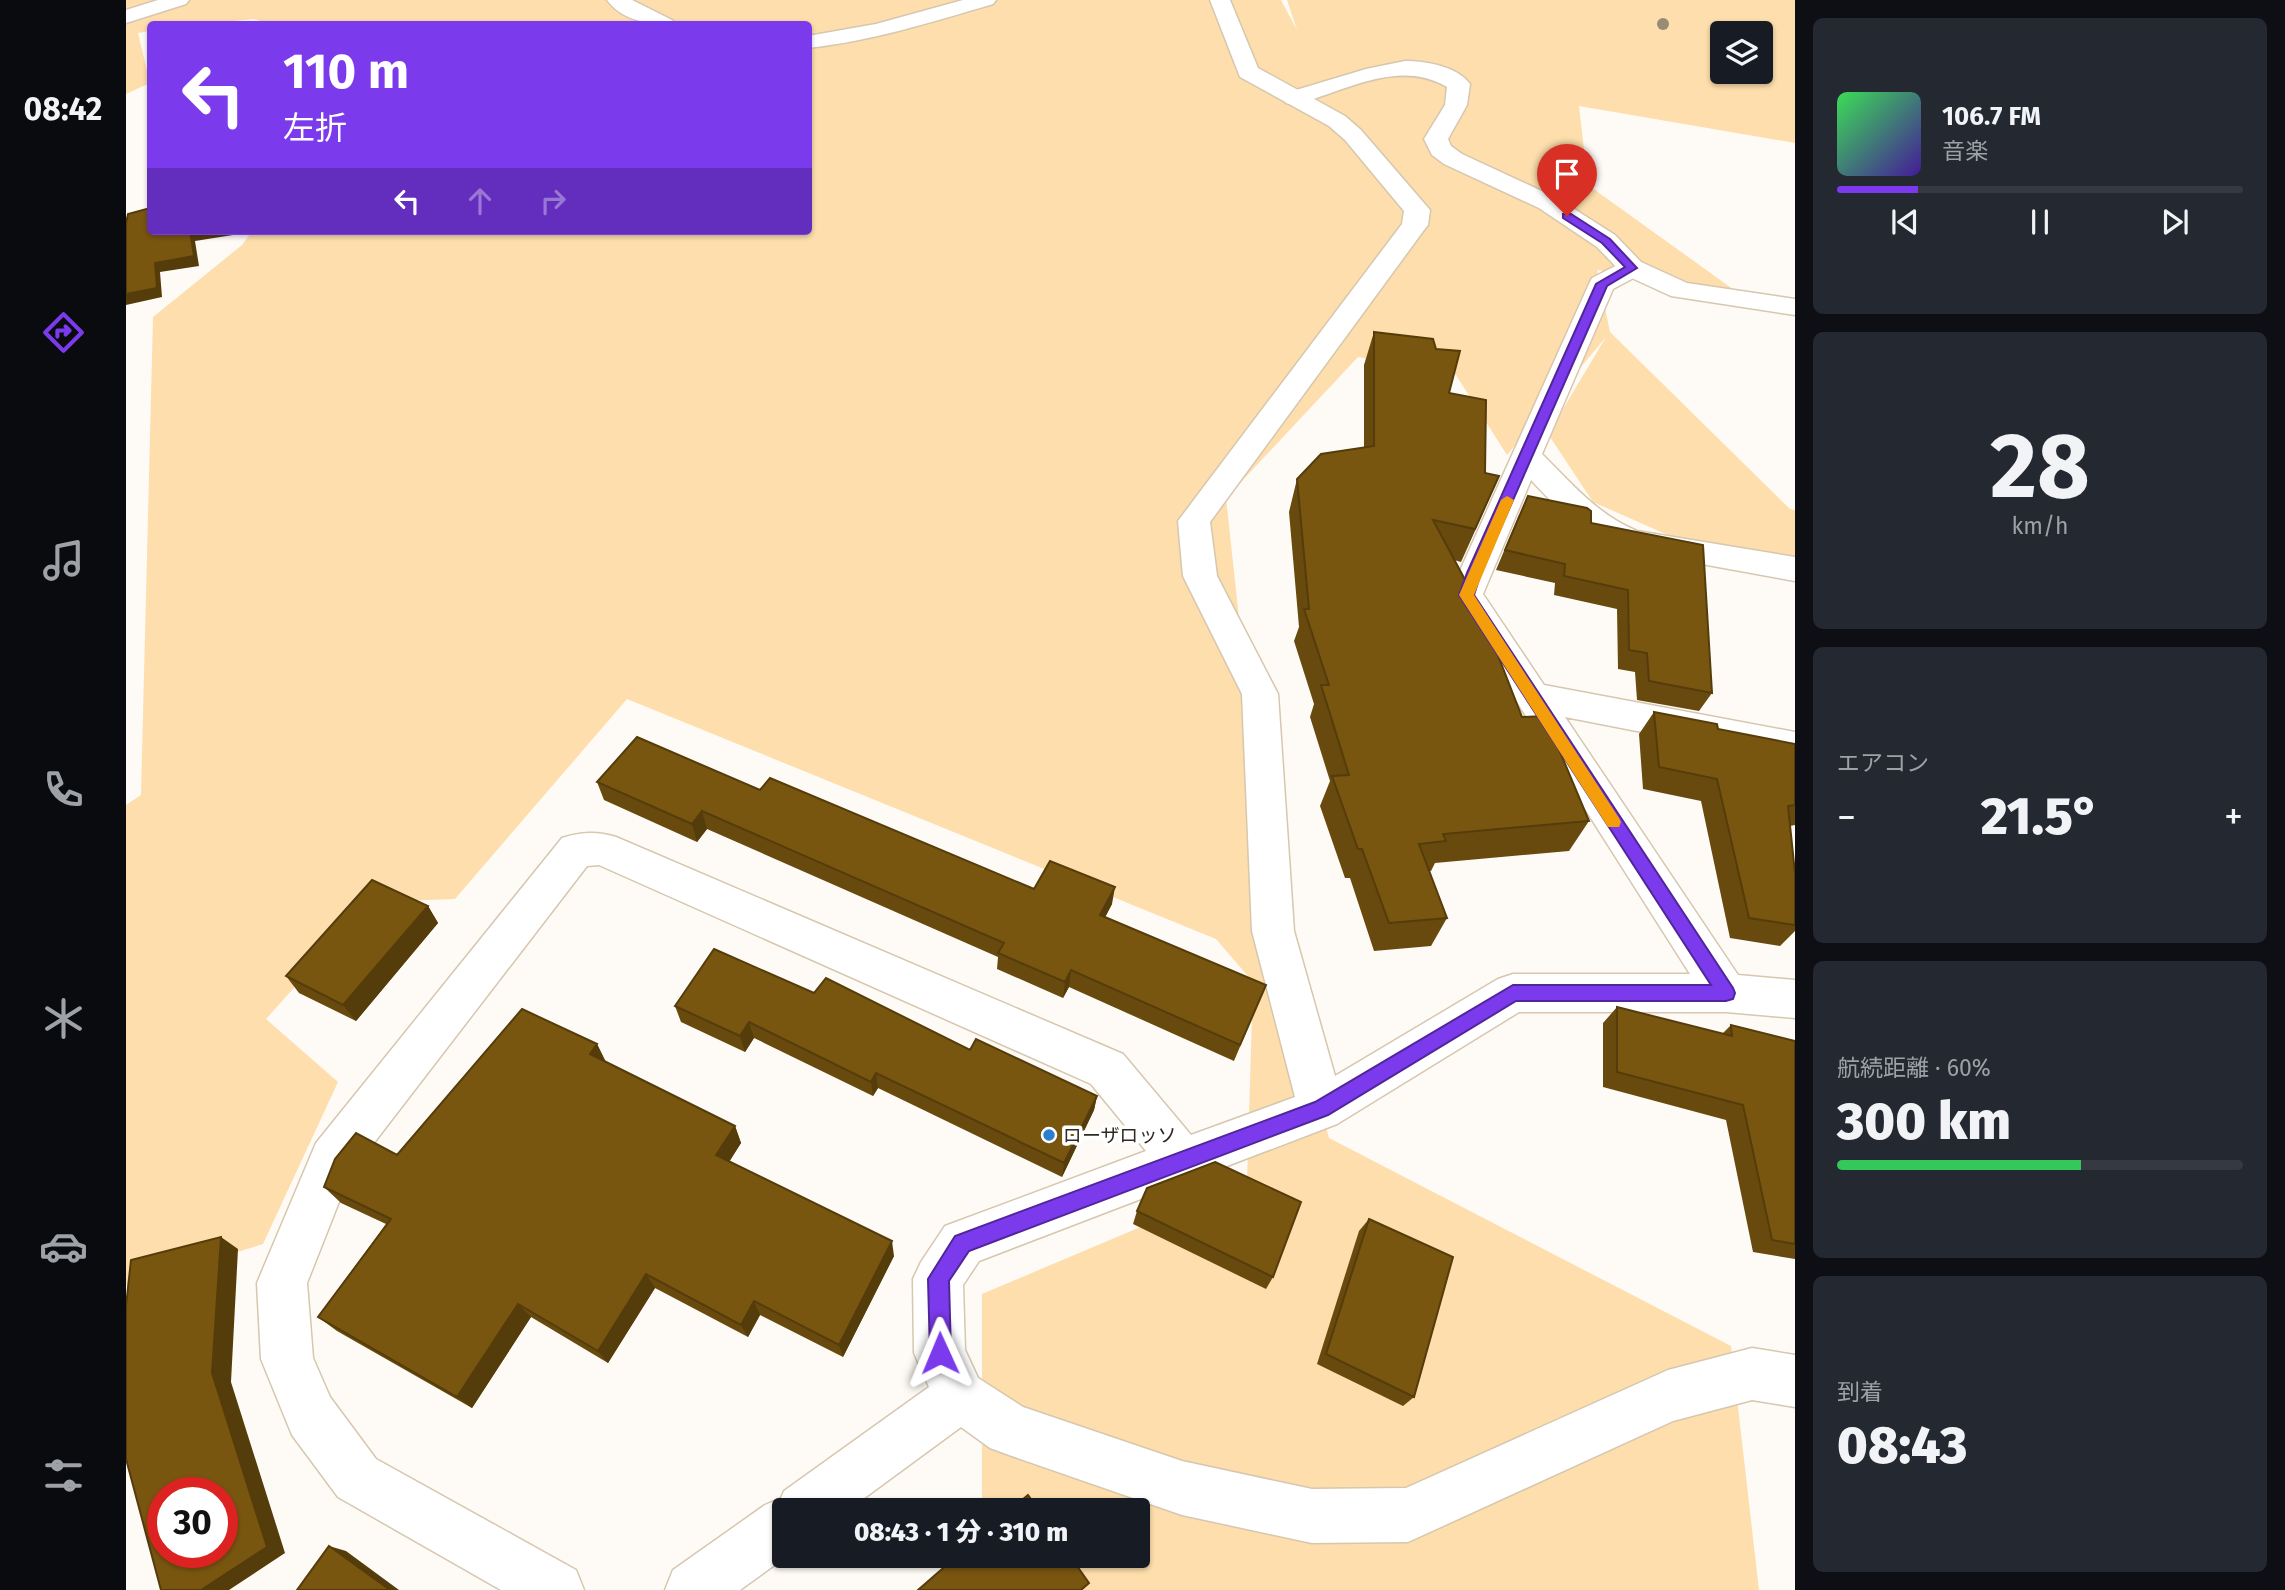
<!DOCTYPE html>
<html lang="ja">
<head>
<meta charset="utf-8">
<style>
	:root { --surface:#171b24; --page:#242831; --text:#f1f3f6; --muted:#9ea1a6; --line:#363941; --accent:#7c3aed }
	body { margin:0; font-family:"Fira Sans","Noto Sans JP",sans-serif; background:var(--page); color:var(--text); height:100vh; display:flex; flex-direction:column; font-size:26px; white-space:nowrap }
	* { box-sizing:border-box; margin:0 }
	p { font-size:23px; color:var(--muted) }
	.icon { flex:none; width:38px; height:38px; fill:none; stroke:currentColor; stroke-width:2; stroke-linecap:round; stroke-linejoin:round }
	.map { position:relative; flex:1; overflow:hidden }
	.side { display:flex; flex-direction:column; gap:18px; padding:18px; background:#0d0f14; width:490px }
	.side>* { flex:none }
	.hud { position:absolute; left:21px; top:21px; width:665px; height:214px; border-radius:7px; box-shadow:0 2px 5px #0004; background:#7c3aed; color:#fff; overflow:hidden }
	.tools { position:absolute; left:1584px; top:21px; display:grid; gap:14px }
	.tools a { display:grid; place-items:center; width:63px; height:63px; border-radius:7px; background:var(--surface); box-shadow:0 2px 5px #0004; font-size:35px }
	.speed { position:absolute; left:21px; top:1477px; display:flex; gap:14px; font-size:35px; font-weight:700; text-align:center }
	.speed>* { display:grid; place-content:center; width:91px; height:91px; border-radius:50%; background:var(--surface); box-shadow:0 2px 5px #0004; line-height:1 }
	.speed .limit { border:10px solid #d22; background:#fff; color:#111 }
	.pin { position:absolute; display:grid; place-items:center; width:60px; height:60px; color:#fff; margin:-72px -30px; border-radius:50% 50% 50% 0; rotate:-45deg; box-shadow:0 0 7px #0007 }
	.pin .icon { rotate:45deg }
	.me { position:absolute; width:77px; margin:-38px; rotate:359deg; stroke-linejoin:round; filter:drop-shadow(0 0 5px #0008) }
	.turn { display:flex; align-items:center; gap:24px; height:147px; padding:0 21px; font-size:32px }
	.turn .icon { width:91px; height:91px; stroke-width:2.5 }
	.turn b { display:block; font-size:49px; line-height:60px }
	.lanes { display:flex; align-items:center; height:66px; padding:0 21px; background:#0003; justify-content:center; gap:35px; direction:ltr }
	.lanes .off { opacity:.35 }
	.big { font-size:52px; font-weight:800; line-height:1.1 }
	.side .widget { flex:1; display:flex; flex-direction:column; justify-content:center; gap:10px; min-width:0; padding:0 24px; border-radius:10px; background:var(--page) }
	.side .dial { align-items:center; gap:0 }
	.dial b { font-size:91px; line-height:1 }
	.song { display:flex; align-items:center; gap:21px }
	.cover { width:84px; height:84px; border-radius:10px; background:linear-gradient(135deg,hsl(130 70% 55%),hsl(260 70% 35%)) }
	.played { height:7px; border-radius:4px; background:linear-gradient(90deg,var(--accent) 20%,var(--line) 20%) }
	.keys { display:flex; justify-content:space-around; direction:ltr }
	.heat { display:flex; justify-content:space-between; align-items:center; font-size:38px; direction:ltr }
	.charge { height:10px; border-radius:5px; background:linear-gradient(90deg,#34c759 60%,var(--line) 0) }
	.trip { position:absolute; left:646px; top:1498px; width:378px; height:70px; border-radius:7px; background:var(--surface); box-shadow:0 2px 5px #0004; font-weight:800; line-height:70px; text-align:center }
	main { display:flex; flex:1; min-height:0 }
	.dock { display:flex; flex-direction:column; width:126px; justify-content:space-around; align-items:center; background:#090b0e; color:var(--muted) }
	.dock .icon { width:49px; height:49px }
	.dock .active { color:var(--accent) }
	.dock b { font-size:32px; color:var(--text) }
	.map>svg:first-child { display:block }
</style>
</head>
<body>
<main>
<nav class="dock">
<b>08:42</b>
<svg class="icon active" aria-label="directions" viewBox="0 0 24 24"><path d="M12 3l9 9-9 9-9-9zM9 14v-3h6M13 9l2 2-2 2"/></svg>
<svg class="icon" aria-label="music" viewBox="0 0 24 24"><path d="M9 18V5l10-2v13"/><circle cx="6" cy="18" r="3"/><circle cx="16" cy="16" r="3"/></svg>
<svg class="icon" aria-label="phone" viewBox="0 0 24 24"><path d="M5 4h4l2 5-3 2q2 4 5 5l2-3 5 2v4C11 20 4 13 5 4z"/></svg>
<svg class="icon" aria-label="climate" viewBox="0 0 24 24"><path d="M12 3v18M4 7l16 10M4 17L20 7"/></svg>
<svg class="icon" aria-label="car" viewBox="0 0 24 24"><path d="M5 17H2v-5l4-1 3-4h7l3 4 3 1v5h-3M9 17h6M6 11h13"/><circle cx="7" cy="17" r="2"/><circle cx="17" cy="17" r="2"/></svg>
<svg class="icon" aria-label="filters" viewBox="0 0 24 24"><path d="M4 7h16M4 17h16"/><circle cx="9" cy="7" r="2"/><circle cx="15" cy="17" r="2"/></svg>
</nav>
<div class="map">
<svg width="1669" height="1590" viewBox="0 0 1669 1590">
	<rect width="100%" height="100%" fill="#fefbf6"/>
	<path fill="#fddeac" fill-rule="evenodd" d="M0,0H1155L1171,30L1161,0H1669V143L1453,106L1462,185L1611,292L1471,270L1484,332L1664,509L1669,510V556L1551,539L1467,502L1422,434L1480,337L1381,455L1330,375L1232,357L1100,498L1147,931L1203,1138L1605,1346L1633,1590H856V1556H1012V1510H856V1294L1121,1182L1127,982L1090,939L501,699L329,899L245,902L140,1019L212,1082L137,1244L0,1286V805L15,795L27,317L116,245L126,231H682V24H144L128,19L78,24H24V31L12,33L24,83L0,94ZM1596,33H1634V72H1596Z"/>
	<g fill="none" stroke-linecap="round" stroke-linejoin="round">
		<g stroke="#d6c7ae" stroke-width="3">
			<path id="minor" d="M481,0H506L546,20L550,24C526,26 496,21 481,0Z
				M837,0H870L867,4C806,22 746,41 682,48V36L750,24Z
				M1084,0H1104L1132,68L1219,116L1235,130L1304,210L1302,225L1298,230L1084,522L1091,576L1152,694L1168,931L1209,1076L1372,979L1387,974H1564L1323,595L1463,284L1466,278L1497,262L1506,260L1515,262L1519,268L1515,274L1487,289L1416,454C1445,483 1472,515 1511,531L1669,557V581L1493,549C1457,534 1431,508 1405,480L1357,594L1418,685L1669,732V762L1439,717L1612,975L1669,980V1018L1600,1012H1393L1211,1124L853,1261L837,1285L839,1350L852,1378L897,1407L1056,1461L1186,1489L1280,1488L1542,1370L1626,1348L1669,1355V1407L1626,1400L1547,1421L1282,1542L1186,1543L1056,1515L883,1455L864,1448L835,1427L722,1510H658V1556H661L614,1590H539L547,1570L639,1505L655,1498L658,1491L803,1387L788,1353L787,1279L795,1262L819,1226L1020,1151L965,1084L473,865L461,866L224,1174L181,1283L187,1358L204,1397L250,1459L450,1570L458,1590H375L212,1497L166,1435L135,1359L131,1283L190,1143L436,838C455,832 471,831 490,837L997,1054L1065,1135L1169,1097L1126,931L1116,694L1057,576L1052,521L1276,224L1278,211L1219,140L1203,126L1114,77Z"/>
		</g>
		<g stroke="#d6c7ae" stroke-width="3">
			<path id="tertiary" d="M32,0H63L60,4L0,23V10Z
				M1279,61C1299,61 1331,66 1344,84L1341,105L1322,139L1325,146L1336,154L1431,198L1489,235L1515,262L1561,283L1669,299V315L1545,296L1497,274L1471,247L1413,208L1318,164L1306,155L1298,139L1319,105L1321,87C1272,58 1218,92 1168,105L1160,103L1157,98L1160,93L1240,69Z"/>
		</g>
		<use href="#minor" fill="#fff" fill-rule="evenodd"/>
		<use href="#tertiary" fill="#fff" fill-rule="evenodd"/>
	</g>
	<circle fill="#988c75" cx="1537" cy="24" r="6"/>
	<path fill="#684a0e" d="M1248,332L1323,393L1359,473L1373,476L1335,562L1328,560L1396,717L1463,821L1443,851L1309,863L1305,871H1303L1321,918L1305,946L1248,951L1224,878H1219L1194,806L1204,781L1184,717L1188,704L1168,641L1173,627L1163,512L1171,479L1238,448V365Z
		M1393,515L1465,523L1586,693L1573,711L1511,700L1509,672L1492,669L1491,609L1428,595L1429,583L1370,570Z
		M1528,712L1592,729L1669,744V825L1664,826L1669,873V931L1654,946L1604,938L1575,801L1517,789L1513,734Z
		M471,782L634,790L908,889L986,904L979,917L1140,985L1108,1061L943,987L937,998L871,969L872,957L581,829L571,842L478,800Z
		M302,906L312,923L230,1021L173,993L160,976Z
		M688,993L971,1096L968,1110L936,1177L752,1088L747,1096L628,1038L619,1052L555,1022L549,1006Z
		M1491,1007L1596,1034L1605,1025L1669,1041V1259L1627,1252L1600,1120L1477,1087V1023Z
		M471,1044L480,1062L609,1126L615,1143L603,1161L768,1256L717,1357L634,1315L622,1337L529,1288L482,1363L405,1317L346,1408L211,1331L192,1317L260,1224L215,1203L198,1187L271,1155Z
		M1011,1211L1147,1277L1140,1289L1007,1224Z
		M1243,1219L1288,1397L1277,1406L1191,1364L1233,1231Z"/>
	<path fill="#553c0b" d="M64,231H107V235L69,241L73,266L34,272L36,297L0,305V294L29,263Z
		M1373,476L1359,508L1335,562L1349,529Z
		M576,811L581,829L571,842L566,824Z
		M989,887L986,904L972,931L974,915Z
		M302,906L312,923L230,1021L217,1005Z
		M945,970L943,987L937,998L939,982Z
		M623,1022L628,1038L619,1052L614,1036Z
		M471,1044L480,1063L464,1054Z
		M750,1073L752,1088L747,1096L745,1082Z
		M971,1096L968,1110L936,1177L938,1163Z
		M609,1126L615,1143L597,1172L590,1155Z
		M95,1237L112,1249L105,1382L159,1553L103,1590H75L86,1373Z
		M766,1241L768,1256L717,1357L713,1345Z
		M520,1274L529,1288L482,1363L472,1351Z
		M628,1301L634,1315L622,1337L615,1325Z
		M392,1304L405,1317L346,1408L331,1397Z
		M203,1546L220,1551L273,1590H264Z"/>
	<path fill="#795610" stroke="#553c0b" stroke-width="2" fill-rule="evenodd" d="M24,208V231H67H64L68,256L29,263L31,288L0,294V223L2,214Z
		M1248,332L1307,339L1310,349L1334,351L1323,393L1360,400L1359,473L1373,476L1349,529L1307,520L1352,604L1396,717L1419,716L1463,821L1317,834L1320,841L1293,844L1321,918L1263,923L1236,849H1232L1206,776L1223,775L1195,685H1203L1178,609H1183L1171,479L1195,454L1248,446Z
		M1402,496L1461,508L1465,511V523L1577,545L1586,693L1523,681L1521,653L1503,650L1502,590L1438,576L1439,564L1379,550Z
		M1528,712L1591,724L1592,729L1669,744V805L1662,806L1669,873V925L1623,918L1591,779L1533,767Z
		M511,737L634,790L644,778L908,889L924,861L989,887L974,915L1140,985L1114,1045L945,970L939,982L872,953L878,943L576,811L566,824L471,782Z
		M246,880L302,906L217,1005L160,976Z
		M588,949L688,993L700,978L844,1050L850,1039L971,1096L938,1163L750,1073L745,1082L623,1022L614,1036L549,1006Z
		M1491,1007L1606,1036L1605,1025L1669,1041V1244L1646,1240L1617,1105L1491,1072Z
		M396,1009L471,1044L464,1054L609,1126L590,1155L766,1241L713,1345L628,1301L615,1325L520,1274L472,1351L392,1304L331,1397L192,1317L265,1219L198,1187L209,1159L230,1133L271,1155Z
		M1089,1162L1175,1202L1147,1277L1011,1211L1021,1188Z
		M1243,1219L1327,1257L1288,1397L1200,1354Z
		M95,1237L86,1373L141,1547L75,1590H35L0,1459V1306L5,1260ZM37,1493H96V1552H37Z
		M902,1495L913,1510H884Z
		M203,1546L264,1590H171Z
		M831,1556H944L963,1583L955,1590H792Z"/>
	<path fill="#7c3aed" stroke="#51269a" stroke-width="2" d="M1437,214H1445L1484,239L1511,268L1481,286L1355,573L1348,595L1607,988L1609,993L1607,999L1600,1001H1390L1202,1115L843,1251L823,1281L825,1353L822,1361L814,1364L807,1361L804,1353L802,1279L829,1236L1189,1102L1387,985H1585L1333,595L1341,573L1470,284L1499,267L1476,243L1437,218Z"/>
	<path fill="#f59e0b" d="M1381,496L1388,500L1348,595L1493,818L1495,822L1493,827H1482L1333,595L1375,500Z"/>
	<circle fill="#2d7fce" stroke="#fff" stroke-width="2.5" cx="923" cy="1135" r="7"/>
	<g text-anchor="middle" stroke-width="7" stroke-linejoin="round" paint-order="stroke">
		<g font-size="19" fill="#302a21" stroke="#fff" text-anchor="start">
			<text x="937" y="1142">ローザロッソ</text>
		</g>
	</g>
</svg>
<div class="tools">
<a><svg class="icon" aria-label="layers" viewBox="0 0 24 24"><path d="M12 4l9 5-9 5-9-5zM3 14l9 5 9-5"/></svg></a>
</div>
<div class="speed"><div class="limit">30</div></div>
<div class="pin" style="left:1441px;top:216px;background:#d93025"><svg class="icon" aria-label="arrive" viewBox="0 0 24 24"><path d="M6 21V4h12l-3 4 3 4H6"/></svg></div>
<svg class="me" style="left:814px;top:1353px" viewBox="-20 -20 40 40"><path d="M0-17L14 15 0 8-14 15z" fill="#7c3aed" stroke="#fff" stroke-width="4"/></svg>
<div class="trip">08:43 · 1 分 · 310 m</div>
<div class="hud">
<div class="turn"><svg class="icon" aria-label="left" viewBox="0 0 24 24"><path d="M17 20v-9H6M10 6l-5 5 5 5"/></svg><div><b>110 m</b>左折</div></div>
<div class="lanes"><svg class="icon" aria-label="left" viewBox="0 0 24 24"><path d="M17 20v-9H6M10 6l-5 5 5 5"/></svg><svg class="icon off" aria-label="ahead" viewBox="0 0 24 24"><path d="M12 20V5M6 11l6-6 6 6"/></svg><svg class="icon off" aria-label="right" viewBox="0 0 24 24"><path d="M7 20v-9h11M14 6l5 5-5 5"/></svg></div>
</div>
</div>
<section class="side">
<div class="widget">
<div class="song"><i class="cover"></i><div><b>106.7 FM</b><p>音楽</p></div></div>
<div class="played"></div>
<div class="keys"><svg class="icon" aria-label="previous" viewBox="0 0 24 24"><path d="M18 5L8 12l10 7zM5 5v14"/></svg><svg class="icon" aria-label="pause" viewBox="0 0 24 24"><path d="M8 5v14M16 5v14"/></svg><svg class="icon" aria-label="next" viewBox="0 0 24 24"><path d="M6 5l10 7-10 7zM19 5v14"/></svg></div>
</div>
<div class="widget dial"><b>28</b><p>km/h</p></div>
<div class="widget"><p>エアコン</p>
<div class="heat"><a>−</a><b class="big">21.5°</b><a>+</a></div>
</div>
<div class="widget"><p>航続距離 · 60%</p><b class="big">300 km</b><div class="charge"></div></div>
<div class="widget"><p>到着</p><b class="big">08:43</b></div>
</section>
</main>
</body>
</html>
